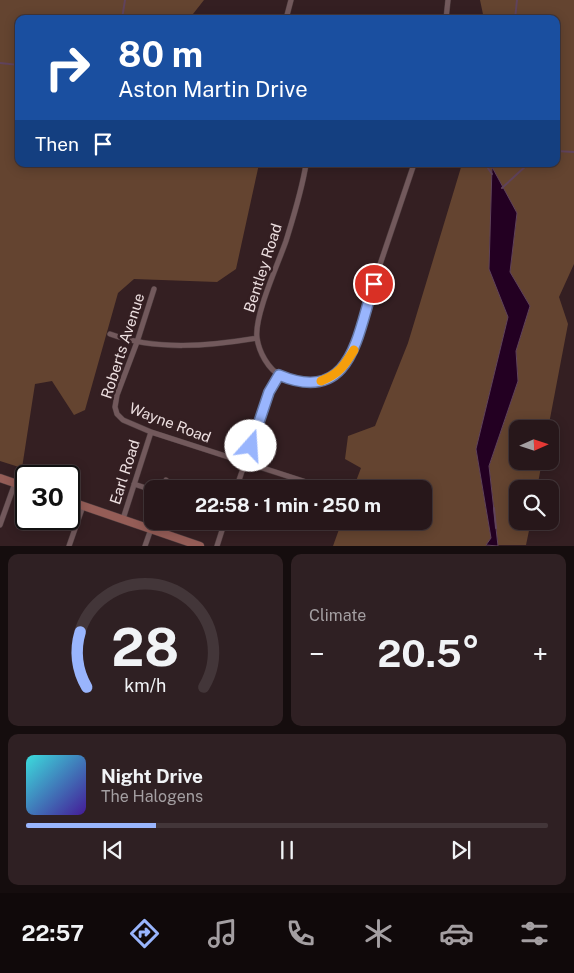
<!DOCTYPE html>
<html lang="en">
<head>
<meta charset="utf-8">
<style>
	:root { --surface:#27171a; --page:#2f2023; --text:#f1f3f6; --muted:#a49fa2; --line:#433639; --accent:#99b5fd }
	body { margin:0; font-family:"Public Sans",sans-serif; background:var(--page); color:var(--text); height:100vh; display:flex; flex-direction:column; font-size:19px; white-space:nowrap }
	* { box-sizing:border-box; margin:0 }
	p { font-size:16px; color:var(--muted) }
	.icon { flex:none; width:28px; height:28px; fill:none; stroke:currentColor; stroke-width:2; stroke-linecap:round; stroke-linejoin:round }
	.map { position:relative; height:546px; overflow:hidden }
	.details { display:flex; flex-direction:column; gap:8px; padding:8px; background:#150d0e; flex:1 }
	.details>* { flex:none }
	.hud { position:absolute; left:15px; top:15px; width:545px; height:152px; border-radius:10px; box-shadow:0 2px 12px #0003,0 0 0 1px var(--line); background:#1a4fa0; color:#fff; overflow:hidden }
	.needle { width:32px; rotate:87deg }
	.fabs { position:absolute; left:509px; top:420px; display:grid; gap:10px }
	.fabs a { display:grid; place-items:center; width:50px; height:50px; border-radius:10px; background:var(--surface); box-shadow:0 2px 12px #0003,0 0 0 1px var(--line); font-size:25px }
	.speed { position:absolute; left:15px; top:465px; display:flex; gap:10px; font-size:25px; font-weight:700; text-align:center }
	.speed>* { display:grid; place-content:center; width:65px; height:65px; border-radius:50%; background:var(--surface); box-shadow:0 2px 12px #0003,0 0 0 1px var(--line); line-height:1 }
	.speed .limit { border:2px solid #111; border-radius:8px; background:#fff; color:#111 }
	.pin { position:absolute; display:grid; place-items:center; width:42px; height:42px; color:#fff; margin:-21px; border:2px solid #fff; border-radius:50%; box-shadow:0 1px 5px #0007 }
	.me { position:absolute; width:55px; margin:-28px; rotate:19deg; stroke-linejoin:round; filter:drop-shadow(0 0 4px #0008) }
	.turn { display:flex; align-items:center; gap:18px; height:105px; padding:0 20px; font-size:22px }
	.turn .icon { width:65px; height:65px; stroke-width:2.5 }
	.turn b { display:block; font-size:35px; line-height:42px }
	.then { display:flex; align-items:center; height:48px; padding:0 20px; background:#0003; gap:10px; font-size:19px }
	.big { font-size:38px; font-weight:700; line-height:1.1 }
	.details .card { flex:1; display:flex; flex-direction:column; justify-content:center; gap:8px; min-width:0; padding:0 18px; border-radius:10px; background:var(--page) }
	.details .dial { align-items:center; gap:0 }
	.dial svg { height:130px; overflow:visible; fill:none; stroke:var(--line); stroke-width:7; stroke-linecap:round; text-anchor:middle }
	.dial text { fill:var(--text); stroke:none }
	.song { display:flex; align-items:center; gap:15px }
	.cover { width:60px; height:60px; border-radius:8px; background:linear-gradient(135deg,hsl(180 70% 55%),hsl(260 70% 35%)) }
	.played { height:5px; border-radius:2px; background:linear-gradient(90deg,var(--accent) 25%,var(--line) 25%) }
	.keys { display:flex; justify-content:space-around; direction:ltr }
	.heat { display:flex; justify-content:space-between; align-items:center; font-size:28px; direction:ltr }
	.details .tiles { flex:1; display:grid; gap:8px; grid-template-columns:1fr 1fr }
	.card:last-child { grid-column:span 2 }
	.trip { position:absolute; left:144px; top:480px; width:288px; height:50px; border-radius:10px; background:var(--surface); box-shadow:0 2px 12px #0003,0 0 0 1px var(--line); font-weight:700; line-height:50px; text-align:center }
	.dock { display:flex; height:80px; justify-content:space-around; align-items:center; background:#10090a; color:var(--muted) }
	.dock .icon { width:35px; height:35px }
	.dock .on { color:var(--accent) }
	.dock b { font-size:22px; color:var(--text) }
	.map>svg:first-child { display:block }
</style>
</head>
<body>
<div class="map">
<svg width="574" height="546" viewBox="0 0 574 546">
	<rect width="100%" height="100%" fill="#341f22"/>
	<path fill="#644430" d="M0,0H204L193,14L197,19H19V164H259L236,269L217,282L134,279L118,293L85,410L74,415L52,381L35,384L22,468L0,461Z
		M480,0H574V264L559,297L568,324L548,429H518V461H542L537,489H518V521H531L526,545H498L489,466L518,381L516,351L530,306L510,272L517,213L492,168L489,269L508,317L476,449L491,538L486,546H333L342,521H422V489H353L361,468L345,459L348,436L375,426L408,343L462,164H556V19H484Z"/>
	<path fill="#230022" stroke="#60435b" d="M492,167L517,213L510,272L530,306L516,351L518,381L489,466L498,546L486,545L491,538L476,449L508,317L489,269Z"/>
	<g fill="none" stroke-linecap="round" stroke-linejoin="round">
		<path stroke="#60435b" stroke-width="2" d="M122,19L125,0
			M515,19L517,0
			M0,63L19,65
			M556,151L574,152
			M485,164L492,174
			M502,188L528,164
			M494,508L496,528"/>
		<g stroke="#4d3c3e" stroke-width="6">
			<path id="street" d="M286,19L291,0
				M446,19L448,0
				M306,164C302,190 294,215 286,241C278,264 254,316 257,338C259,352 268,369 281,376C301,386 327,386 343,367C358,349 361,323 368,300C383,255 399,209 414,164
				M154,289L137,342L117,395L115,407L117,414L123,420L151,432L306,482
				M110,334C156,351 209,346 257,338
				M134,484L152,490
				M163,489L166,480
				M236,489L269,392L279,375
				M123,519L151,432
				M0,525L15,483
				M69,546L83,506
				M145,546L151,529
				M217,546L225,521"/>
		</g>
		<g stroke="#4d3c3e" stroke-width="9">
			<path id="secondary" d="M0,478L26,487
				M69,501L200,546"/>
		</g>
		<use href="#street" stroke="#72595c" stroke-width="5"/>
		<use href="#secondary" stroke="#955d57" stroke-width="8"/>
	</g>
	<g fill="none" stroke-linecap="round" stroke-linejoin="round">
		<g stroke="#6376a4" stroke-width="12">
			<path id="route" d="M251,446L269,392L279,375C353,406 357,333 374,284"/>
		</g>
		<use href="#route" stroke="#99b5fd" stroke-width="9"/>
		<path stroke="#f59e0b" stroke-width="9" d="M321,381C339,374 344,366 354,350"/>
	</g>
	<g text-anchor="middle" stroke-width="5" stroke-linejoin="round" paint-order="stroke">
		<g font-size="15" fill="#eddfe0" stroke="#341f22">
			<text transform="translate(263 268) rotate(-72)" y="5">Bentley Road</text>
			<text transform="translate(123 346) rotate(-72)" y="5">Roberts Avenue</text>
			<text transform="translate(170 423) rotate(21)" y="5">Wayne Road</text>
			<text transform="translate(125 472) rotate(-72)" y="5">Earl Road</text>
		</g>
	</g>
</svg>
<div class="fabs">
<a><svg class="needle" viewBox="-14 -14 28 28"><path d="M0-13l5 13h-10z" fill="#e53935"/><path d="M0 13l5-13h-10z" fill="#a49fa2"/></svg></a>
<a><svg class="icon" aria-label="search" viewBox="0 0 24 24"><circle cx="10" cy="10" r="6"/><path d="M15 15l6 6"/></svg></a>
</div>
<div class="speed"><div class="limit">30</div></div>
<div class="pin" style="left:374px;top:284px;background:#d93025"><svg class="icon" aria-label="arrive" viewBox="0 0 24 24"><path d="M6 21V4h12l-3 4 3 4H6"/></svg></div>
<svg class="me" style="left:251px;top:446px" viewBox="-20 -20 40 40"><circle r="19" fill="#fff"/><path d="M0-13L10 11 0 6-10 11z" fill="#99b5fd"/></svg>
<div class="trip">22:58 · 1 min · 250 m</div>
<div class="hud">
<div class="turn"><svg class="icon" aria-label="right" viewBox="0 0 24 24"><path d="M7 20v-9h11M14 6l5 5-5 5"/></svg><div><b>80 m</b>Aston Martin Drive</div></div>
<div class="then">Then<svg class="icon" aria-label="arrive" viewBox="0 0 24 24"><path d="M6 21V4h12l-3 4 3 4H6"/></svg></div>
</div>
</div>
<section class="details">
<div class="tiles">
<div class="card dial"><svg viewBox="0 0 100 80">
<path d="M14 69A42 42 0 1 1 86 69"/>
<path d="M14 69A42 42 0 0 1 10 35" stroke="#99b5fd"/>
<text x="50" y="56" font-size="32" font-weight="700">28</text>
<text x="50" y="72" font-size="11">km/h</text>
</svg></div>
<div class="card"><p>Climate</p>
<div class="heat"><a>−</a><b class="big">20.5°</b><a>+</a></div>
</div>
<div class="card">
<div class="song"><i class="cover"></i><div><b>Night Drive</b><p>The Halogens</p></div></div>
<div class="played"></div>
<div class="keys"><svg class="icon" aria-label="previous" viewBox="0 0 24 24"><path d="M18 5L8 12l10 7zM5 5v14"/></svg><svg class="icon" aria-label="pause" viewBox="0 0 24 24"><path d="M8 5v14M16 5v14"/></svg><svg class="icon" aria-label="next" viewBox="0 0 24 24"><path d="M6 5l10 7-10 7zM19 5v14"/></svg></div>
</div>
</div>
</section>
<nav class="dock">
<b>22:57</b>
<svg class="icon on" aria-label="directions" viewBox="0 0 24 24"><path d="M12 3l9 9-9 9-9-9zM9 14v-3h6M13 9l2 2-2 2"/></svg>
<svg class="icon" aria-label="music" viewBox="0 0 24 24"><path d="M9 18V5l10-2v13"/><circle cx="6" cy="18" r="3"/><circle cx="16" cy="16" r="3"/></svg>
<svg class="icon" aria-label="phone" viewBox="0 0 24 24"><path d="M5 4h4l2 5-3 2q2 4 5 5l2-3 5 2v4C11 20 4 13 5 4z"/></svg>
<svg class="icon" aria-label="climate" viewBox="0 0 24 24"><path d="M12 3v18M4 7l16 10M4 17L20 7"/></svg>
<svg class="icon" aria-label="car" viewBox="0 0 24 24"><path d="M5 17H2v-5l4-1 3-4h7l3 4 3 1v5h-3M9 17h6M6 11h13"/><circle cx="7" cy="17" r="2"/><circle cx="17" cy="17" r="2"/></svg>
<svg class="icon" aria-label="filters" viewBox="0 0 24 24"><path d="M4 7h16M4 17h16"/><circle cx="9" cy="7" r="2"/><circle cx="15" cy="17" r="2"/></svg>
</nav>
</body>
</html>
